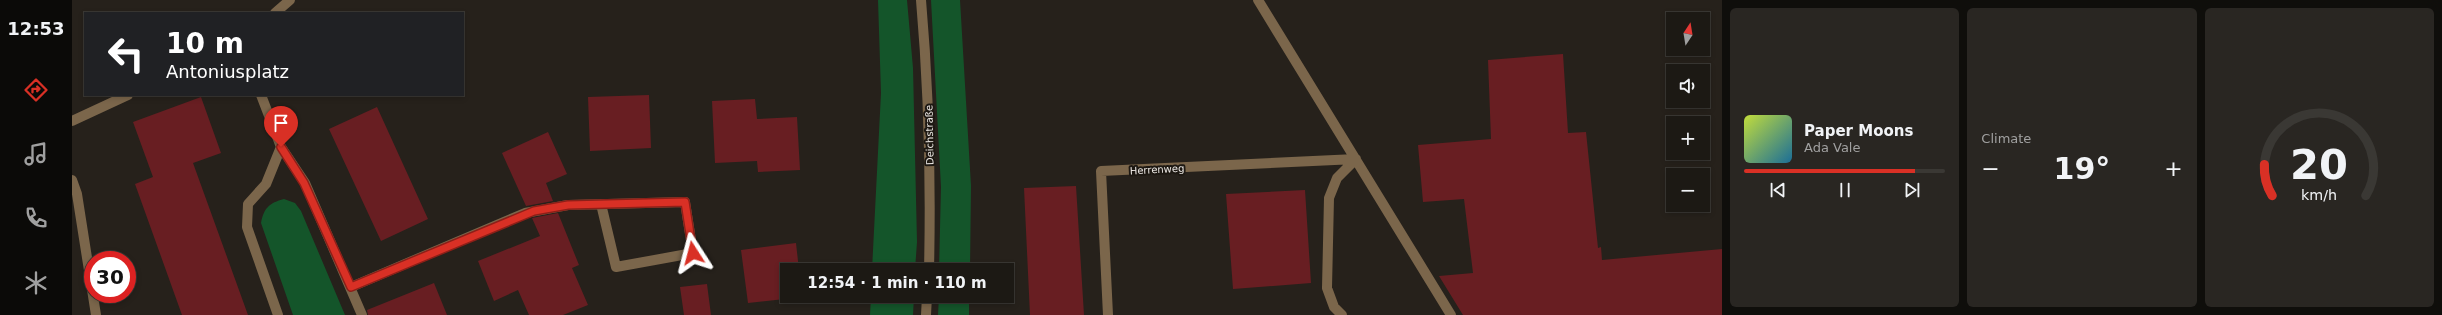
<!DOCTYPE html>
<html lang="en">
<head>
<meta charset="utf-8">
<style>
	:root { --surface:#1c1914; --page:#292622; --text:#f1f3f6; --muted:#a0a0a0; --line:#3a3834; --accent:#d93025 }
	body { margin:0; font-family:"DejaVu Sans",sans-serif; background:var(--page); color:var(--text); height:100vh; display:flex; flex-direction:column; font-size:15px; white-space:nowrap }
	* { box-sizing:border-box; margin:0 }
	p { font-size:13px; color:var(--muted) }
	.icon { flex:none; width:22px; height:22px; fill:none; stroke:currentColor; stroke-width:2; stroke-linecap:round; stroke-linejoin:round }
	.map { position:relative; flex:1; overflow:hidden }
	.sheet { display:flex; flex-direction:column; gap:8px; padding:8px; background:#0f0e0b; width:720px }
	.sheet>* { flex:none }
	.guide { position:absolute; left:12px; top:12px; width:380px; height:84px; border-radius:0px; box-shadow:0 2px 6px #0003,0 0 0 1px var(--line); background:#202124; color:#fff; overflow:hidden }
	.needle { width:26px; rotate:12deg }
	.tools { position:absolute; left:1594px; top:12px; display:grid; gap:8px }
	.tools a { display:grid; place-items:center; width:44px; height:44px; border-radius:0px; background:var(--surface); box-shadow:0 2px 6px #0003,0 0 0 1px var(--line); font-size:20px }
	.speed { position:absolute; left:12px; top:251px; display:flex; gap:8px; font-size:20px; font-weight:700; text-align:center }
	.speed>* { display:grid; place-content:center; width:52px; height:52px; border-radius:50%; background:var(--surface); box-shadow:0 2px 6px #0003,0 0 0 1px var(--line); line-height:1 }
	.speed .limit { border:6px solid #d22; background:#fff; color:#111 }
	.pin { position:absolute; display:grid; place-items:center; width:34px; height:34px; color:#fff; margin:-41px -17px; border-radius:50% 50% 50% 0; rotate:-45deg; box-shadow:0 0 4px #0007 }
	.pin .icon { rotate:45deg }
	.me { position:absolute; width:44px; margin:-22px; rotate:351deg; stroke-linejoin:round; filter:drop-shadow(0 0 3px #0008) }
	.turn { display:flex; align-items:center; gap:14px; height:84px; padding:0 16px; font-size:18px }
	.turn .icon { width:52px; height:52px; stroke-width:2.5 }
	.turn b { display:block; font-size:28px; line-height:34px }
	.big { font-size:30px; font-weight:700; line-height:1.1 }
	.sheet .card { flex:1; display:flex; flex-direction:column; justify-content:center; gap:6px; min-width:0; padding:0 14px; border-radius:6px; background:var(--page) }
	.sheet .dial { align-items:center; gap:0 }
	.dial svg { height:104px; overflow:visible; fill:none; stroke:var(--line); stroke-width:7; stroke-linecap:round; text-anchor:middle }
	.dial text { fill:var(--text); stroke:none }
	.song { display:flex; align-items:center; gap:12px }
	.cover { width:48px; height:48px; border-radius:6px; background:linear-gradient(135deg,hsl(70 70% 55%),hsl(200 70% 35%)) }
	.played { height:4px; border-radius:2px; background:linear-gradient(90deg,var(--accent) 85%,var(--line) 85%) }
	.keys { display:flex; justify-content:space-around; direction:ltr }
	.heat { display:flex; justify-content:space-between; align-items:center; font-size:22px; direction:ltr }
	.sheet .tiles { flex:1; display:grid; gap:8px; grid-template-columns:repeat(3,1fr) }
	.trip { position:absolute; left:708px; top:263px; width:234px; height:40px; border-radius:0px; background:var(--surface); box-shadow:0 2px 6px #0003,0 0 0 1px var(--line); font-weight:700; line-height:40px; text-align:center }
	main { display:flex; flex:1; min-height:0 }
	.dock { display:flex; flex-direction:column; width:72px; justify-content:space-around; align-items:center; background:#0b0a08; color:var(--muted) }
	.dock .icon { width:28px; height:28px }
	.dock .on { color:var(--accent) }
	.dock b { font-size:18px; color:var(--text) }
	.map>svg:first-child { display:block }
</style>
</head>
<body>
<main>
<nav class="dock">
<b>12:53</b>
<svg class="icon on" aria-label="directions" viewBox="0 0 24 24"><path d="M12 3l9 9-9 9-9-9zM9 14v-3h6M13 9l2 2-2 2"/></svg>
<svg class="icon" aria-label="music" viewBox="0 0 24 24"><path d="M9 18V5l10-2v13"/><circle cx="6" cy="18" r="3"/><circle cx="16" cy="16" r="3"/></svg>
<svg class="icon" aria-label="phone" viewBox="0 0 24 24"><path d="M5 4h4l2 5-3 2q2 4 5 5l2-3 5 2v4C11 20 4 13 5 4z"/></svg>
<svg class="icon" aria-label="climate" viewBox="0 0 24 24"><path d="M12 3v18M4 7l16 10M4 17L20 7"/></svg>
</nav>
<div class="map">
<svg width="1650" height="315" viewBox="0 0 1650 315">
	<rect width="100%" height="100%" fill="#26211b"/>
	<path fill="#14552a" d="M806,0H835L841,68L845,242L843,270H800L809,93Z
		M859,0H888L899,186L898,270H867L869,187Z
		M212,199L223,203L229,211L273,315H221L189,223C192,208 197,203 212,199Z
		M799,296H842L841,315H798Z
		M867,296H897V315H866Z"/>
	<path fill="#681e22" d="M1491,54L1496,133L1514,132L1526,248L1529,247L1530,260L1650,249V315H1391L1367,276L1401,273L1392,199L1351,202L1346,145L1419,139L1416,60Z
		M577,95L579,148L518,151L516,97Z
		M129,97L149,153L121,163L176,315H110L63,184L81,177L61,122Z
		M683,99L685,119L725,117L728,170L686,172L685,161L643,163L640,101Z
		M305,107L356,219L309,241L257,129Z
		M476,132L495,174L474,183L481,201L454,206L430,153Z
		M1004,186L1012,315H958L952,188Z
		M1233,190L1239,283L1161,289L1154,194Z
		M486,213L507,265L500,268L516,305L491,315H457L446,290L422,301L406,261L468,236L460,218Z
		M724,243L727,270H715V296L731,297L676,303L669,250Z
		M362,283L375,315H296L295,310Z
		M635,284L639,315H612L608,287Z"/>
	<g fill="none" stroke-linecap="round" stroke-linejoin="round">
		<path stroke="#7b664b" stroke-width="10" d="M849,0C857,91 859,179 857,270
			M1186,0L1379,315
			M203,13L218,0
			M189,95L209,147L233,183L290,315
			M0,121L56,95
			M0,180L5,194L24,315
			M279,287L453,213L496,205L613,202L621,253L544,267L529,204
			M206,315L175,227L176,204L194,184L209,147
			M854,315L855,296
			M1036,315L1029,171L1284,159
			M1270,315L1262,307L1255,288L1257,198L1265,178L1284,159"/>
	</g>
	<g fill="none" stroke-linecap="round" stroke-linejoin="round">
		<g stroke="#8d1f18" stroke-width="10">
			<path id="route" d="M209,147L232,183L279,287L462,211L496,205L613,202L621,253"/>
		</g>
		<use href="#route" stroke="#d93025" stroke-width="7"/>
	</g>
	<g text-anchor="middle" stroke-width="4" stroke-linejoin="round" paint-order="stroke">
		<g font-size="10" fill="#ede9e5" stroke="#1d1812">
			<text transform="translate(857 135) rotate(-91)" y="4">Deichstraße</text>
			<text transform="translate(1085 169) rotate(-3)" y="4">Herrenweg</text>
		</g>
	</g>
</svg>
<div class="tools">
<a><svg class="needle" viewBox="-14 -14 28 28"><path d="M0-13l5 13h-10z" fill="#e53935"/><path d="M0 13l5-13h-10z" fill="#a0a0a0"/></svg></a>
<a><svg class="icon" aria-label="sound" viewBox="0 0 24 24"><path d="M4 9h4l5-4v14l-5-4H4zM17 9q2 3 0 6"/></svg></a>
<a>+</a>
<a>−</a>
</div>
<div class="speed"><div class="limit">30</div></div>
<div class="pin" style="left:209px;top:147px;background:#d93025"><svg class="icon" aria-label="arrive" viewBox="0 0 24 24"><path d="M6 21V4h12l-3 4 3 4H6"/></svg></div>
<svg class="me" style="left:621px;top:253px" viewBox="-20 -20 40 40"><path d="M0-17L14 15 0 8-14 15z" fill="#d93025" stroke="#fff" stroke-width="4"/></svg>
<div class="trip">12:54 · 1 min · 110 m</div>
<div class="guide">
<div class="turn"><svg class="icon" aria-label="left" viewBox="0 0 24 24"><path d="M17 20v-9H6M10 6l-5 5 5 5"/></svg><div><b>10 m</b>Antoniusplatz</div></div>
</div>
</div>
<section class="sheet">
<div class="tiles">
<div class="card">
<div class="song"><i class="cover"></i><div><b>Paper Moons</b><p>Ada Vale</p></div></div>
<div class="played"></div>
<div class="keys"><svg class="icon" aria-label="previous" viewBox="0 0 24 24"><path d="M18 5L8 12l10 7zM5 5v14"/></svg><svg class="icon" aria-label="pause" viewBox="0 0 24 24"><path d="M8 5v14M16 5v14"/></svg><svg class="icon" aria-label="next" viewBox="0 0 24 24"><path d="M6 5l10 7-10 7zM19 5v14"/></svg></div>
</div>
<div class="card"><p>Climate</p>
<div class="heat"><a>−</a><b class="big">19°</b><a>+</a></div>
</div>
<div class="card dial"><svg viewBox="0 0 100 80">
<path d="M14 69A42 42 0 1 1 86 69"/>
<path d="M14 69A42 42 0 0 1 8 45" stroke="#d93025"/>
<text x="50" y="56" font-size="32" font-weight="700">20</text>
<text x="50" y="72" font-size="11">km/h</text>
</svg></div>
</div>
</section>
</main>
</body>
</html>
